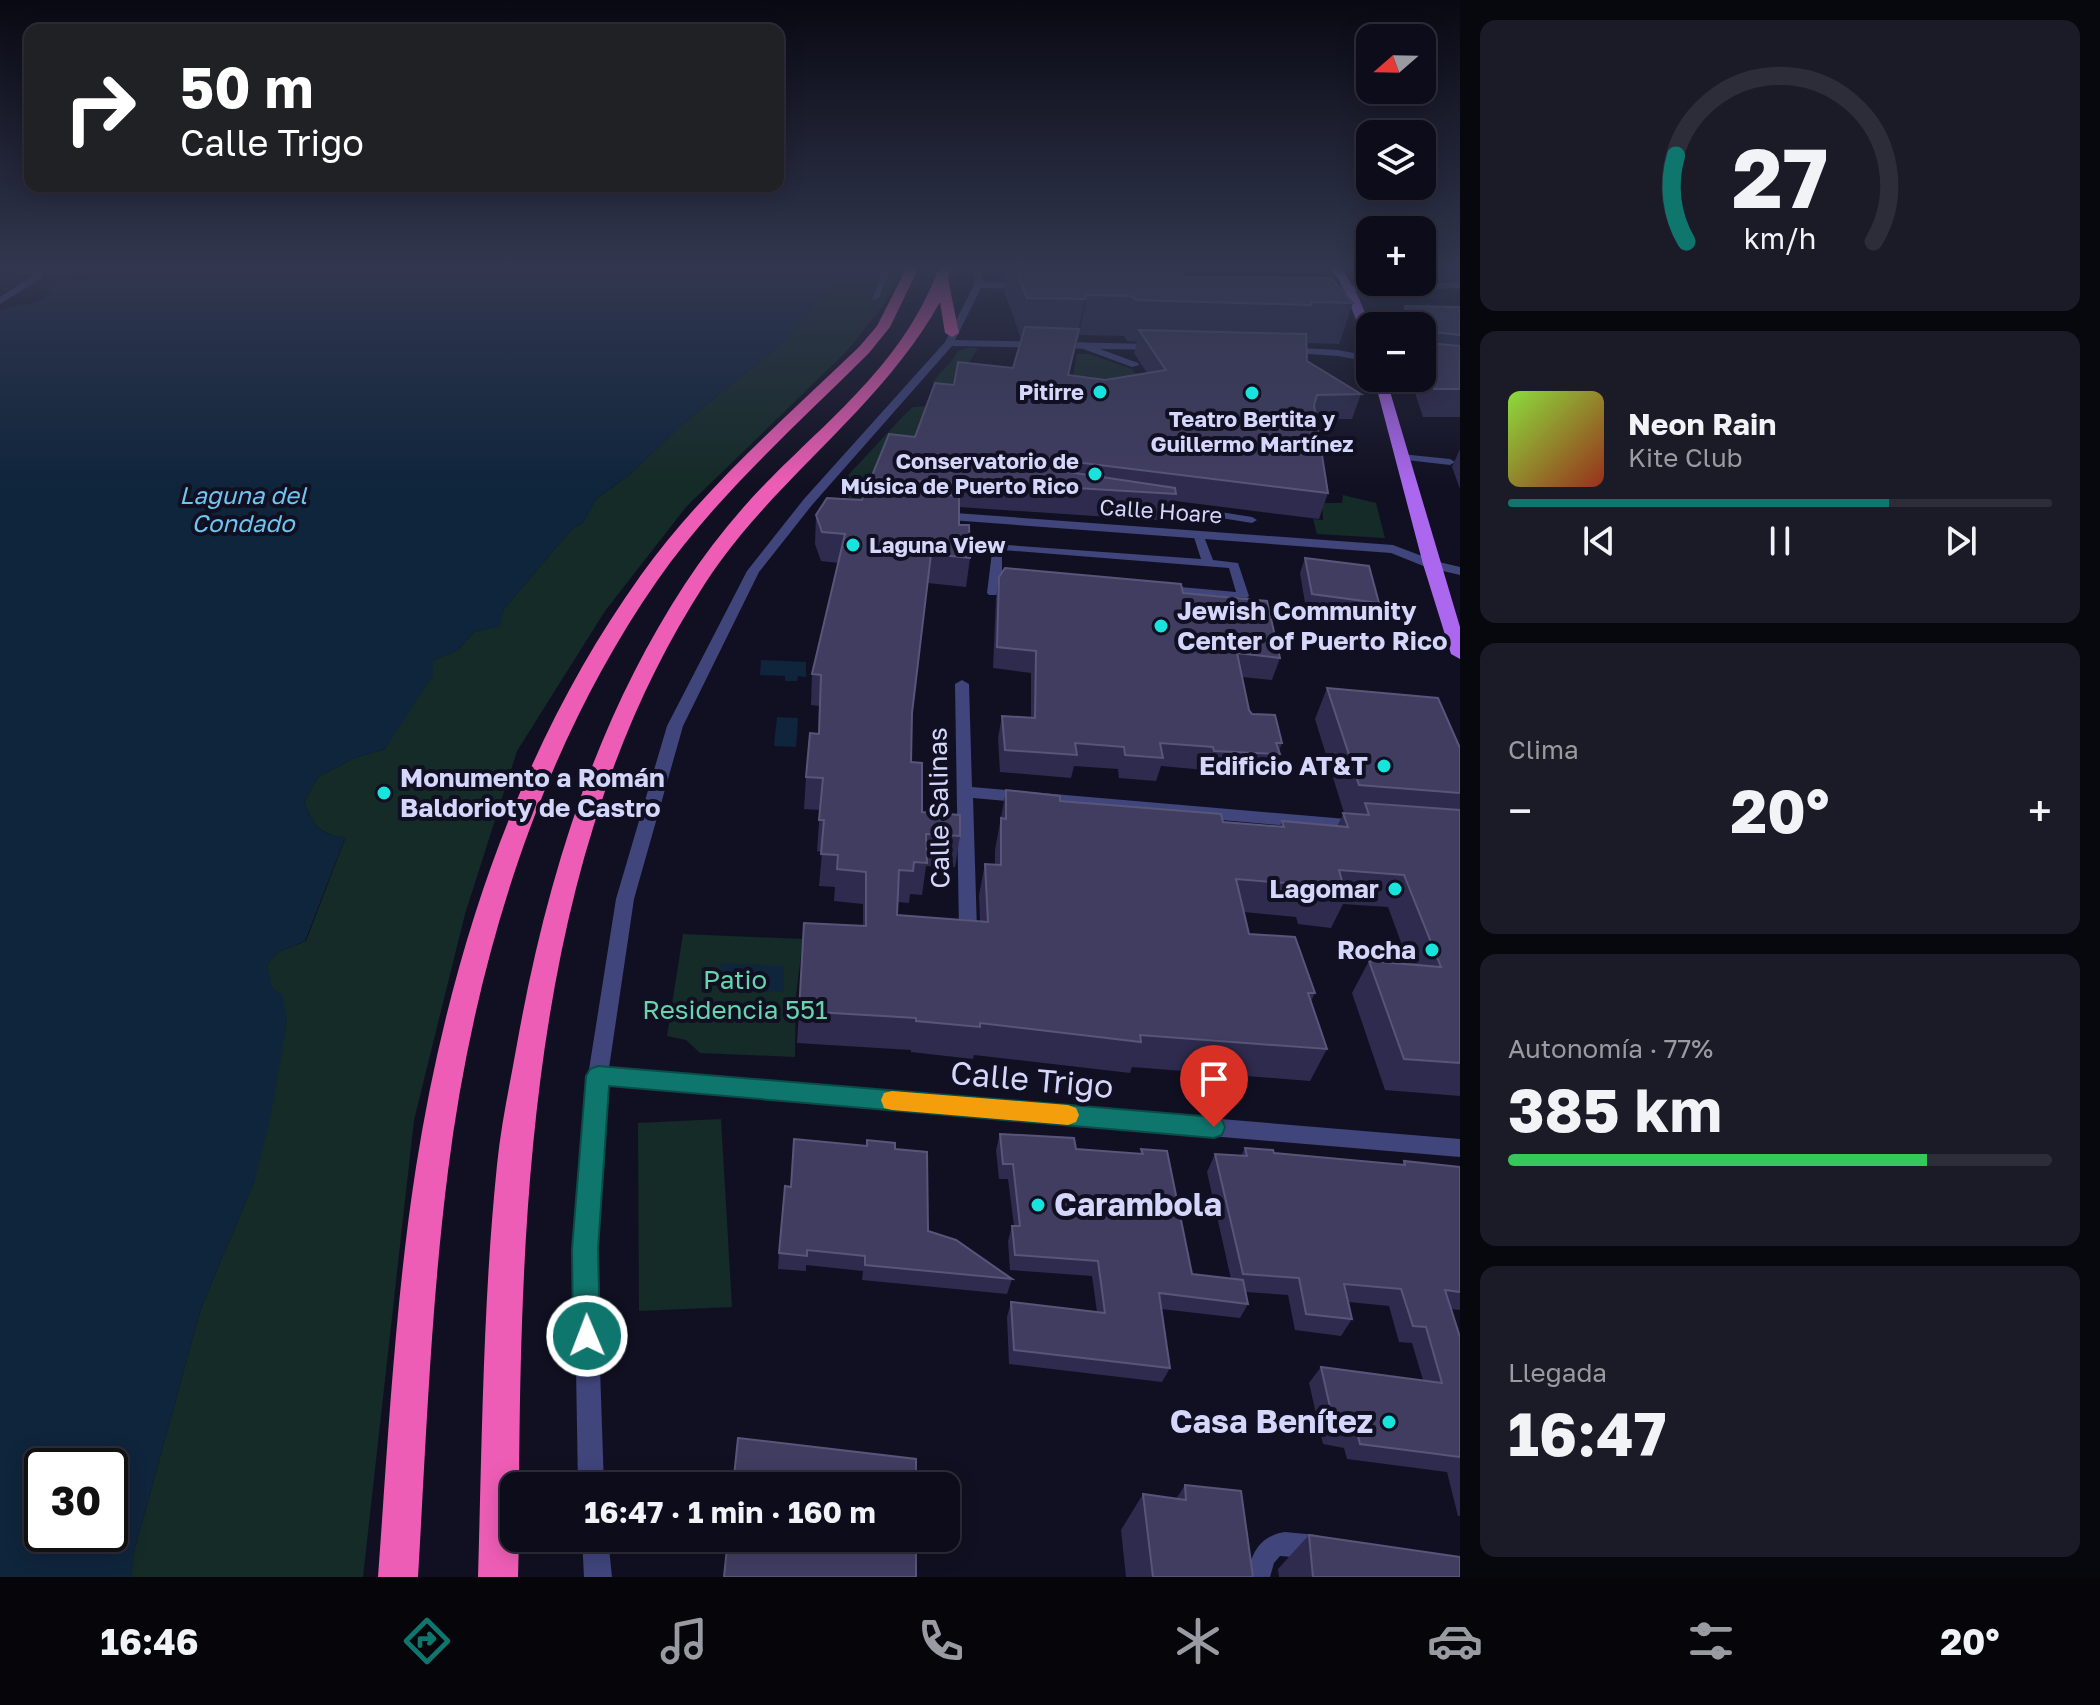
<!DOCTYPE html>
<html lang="es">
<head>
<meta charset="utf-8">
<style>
	:root { --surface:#0d0c1a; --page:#1b1a27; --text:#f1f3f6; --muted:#9a9ba2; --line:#2d2c39; --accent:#0f766e }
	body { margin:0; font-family:"Golos Text",sans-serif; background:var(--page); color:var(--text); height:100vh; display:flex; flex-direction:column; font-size:30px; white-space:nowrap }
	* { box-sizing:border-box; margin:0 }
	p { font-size:26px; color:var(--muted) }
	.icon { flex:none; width:44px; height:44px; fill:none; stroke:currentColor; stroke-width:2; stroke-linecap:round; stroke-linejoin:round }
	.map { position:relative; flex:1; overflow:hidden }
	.details { display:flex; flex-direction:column; gap:20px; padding:20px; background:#07070e; width:640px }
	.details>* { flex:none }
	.top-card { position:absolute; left:24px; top:24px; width:760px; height:168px; border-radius:16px; box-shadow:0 4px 20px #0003,0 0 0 2px var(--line); background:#202124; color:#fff; overflow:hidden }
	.needle { width:52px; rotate:250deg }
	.tools { position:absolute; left:1356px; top:24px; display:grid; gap:16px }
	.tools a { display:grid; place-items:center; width:80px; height:80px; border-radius:16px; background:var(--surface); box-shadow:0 4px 20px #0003,0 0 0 2px var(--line); font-size:40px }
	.speed { position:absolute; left:24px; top:1448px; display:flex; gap:16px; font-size:40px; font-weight:700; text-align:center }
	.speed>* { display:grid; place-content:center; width:104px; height:104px; border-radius:50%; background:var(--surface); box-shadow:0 4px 20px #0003,0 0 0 2px var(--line); line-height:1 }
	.speed .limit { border:4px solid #111; border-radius:12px; background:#fff; color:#111 }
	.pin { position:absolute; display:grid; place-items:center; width:68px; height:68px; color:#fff; margin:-82px -34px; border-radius:50% 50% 50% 0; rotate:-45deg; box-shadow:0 0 8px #0007 }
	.pin .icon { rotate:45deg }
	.me { position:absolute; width:88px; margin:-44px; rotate:359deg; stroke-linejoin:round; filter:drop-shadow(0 0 6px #0008) }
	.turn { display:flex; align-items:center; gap:28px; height:168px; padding:0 24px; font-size:36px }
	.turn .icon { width:104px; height:104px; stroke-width:2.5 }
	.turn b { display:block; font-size:56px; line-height:68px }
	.big { font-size:60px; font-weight:700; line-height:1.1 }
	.details .card { flex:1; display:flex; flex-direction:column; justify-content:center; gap:12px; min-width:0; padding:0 28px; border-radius:16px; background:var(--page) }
	.details .dial { align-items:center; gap:0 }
	.dial svg { height:208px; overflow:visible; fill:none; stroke:var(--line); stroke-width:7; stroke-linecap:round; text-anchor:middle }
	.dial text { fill:var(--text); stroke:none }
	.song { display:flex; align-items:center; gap:24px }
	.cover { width:96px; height:96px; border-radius:12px; background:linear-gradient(135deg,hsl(90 70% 55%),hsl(10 70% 35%)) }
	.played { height:8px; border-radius:4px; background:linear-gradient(90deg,var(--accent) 70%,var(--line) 70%) }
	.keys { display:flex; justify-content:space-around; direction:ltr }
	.heat { display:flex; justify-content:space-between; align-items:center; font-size:44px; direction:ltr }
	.charge { height:12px; border-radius:6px; background:linear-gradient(90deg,#34c759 77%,var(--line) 0) }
	.trip { position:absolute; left:500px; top:1472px; width:460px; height:80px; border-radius:16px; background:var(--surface); box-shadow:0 4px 20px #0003,0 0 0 2px var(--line); font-weight:700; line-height:80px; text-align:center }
	.menu { display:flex; height:128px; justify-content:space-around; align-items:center; background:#05050a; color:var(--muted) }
	.menu .icon { width:56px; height:56px }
	.menu .active { color:var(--accent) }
	.menu b { font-size:36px; color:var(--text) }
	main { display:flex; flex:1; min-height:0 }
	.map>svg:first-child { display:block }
</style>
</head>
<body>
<main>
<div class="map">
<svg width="1460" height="1577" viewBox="0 0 1460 1577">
	<rect width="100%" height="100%" fill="#111022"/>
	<path fill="#142b27" d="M847,265H901L895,284L882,307L848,350L686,507L605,611L517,751L465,914L414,1120L363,1577H131L135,1548L201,1308L254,1182L287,1021L268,978L267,964L278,952L306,941L345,839C318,831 315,829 304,802L318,777L354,758L385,749L431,668L433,660L458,650L474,632L499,626L504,609L570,531L583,522L596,499L628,476L685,422L785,341Z
		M967,348H978L963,372L1071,386L1077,354H1089L1132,369L1145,386H935L933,383C939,371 952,364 958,351Z
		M927,406L912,462L869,505L842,496L838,486L906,413L913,407Z
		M1343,495L1376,503L1385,538L1317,534L1313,519L1323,520L1322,503H1342Z
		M683,934L803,939L796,996L795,1057L700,1053L686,1040L667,1036Z
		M721,1119L732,1307L639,1311L638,1123Z"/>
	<path fill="#0f253c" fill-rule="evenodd" d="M153,265H847L785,341L685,422L628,476L596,499L583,522L570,531L504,609L500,626L474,632L458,650L433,660V675L385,749L354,758L318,777L304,802C314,827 318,833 345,838L305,941L278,952L267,964L272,988L282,994L287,1021L271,1114L254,1182L201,1308L135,1548L131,1577H0V311C16,302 37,308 50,293L43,287ZM110,1466V1534H42V1466Z
		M761,660L806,662V677L798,676L797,681H785V676L760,675Z
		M777,717L798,718L796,747L774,746Z
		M721,963L784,966L783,992L719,988Z"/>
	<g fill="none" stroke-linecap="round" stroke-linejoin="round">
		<path fill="#40457c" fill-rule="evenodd" d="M884,265H892L879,298L872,300Z
			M1081,342L1138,363L1139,365L1132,367L1078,347V343Z
			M1401,454L1450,459L1455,462L1450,465L1398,459V455Z
			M1157,502L1252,517L1257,520L1252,523L1153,507L1152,505Z
			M1198,531L1203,534L1213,560L1238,563L1249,596L1247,598L1001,578L997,595H989L987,593L993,544L1201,559L1193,534ZM1002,550L1229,568L1236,592L1002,571Z
			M1285,1532L1317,1535L1325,1539L1329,1547L1325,1555L1317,1559L1280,1556L1274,1563L1270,1577H1246C1252,1553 1259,1536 1285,1532Z"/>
		<path fill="#40457c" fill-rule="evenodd" d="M0,265L37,268L42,271L43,277L0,304V297L35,274L0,270Z
			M975,265H983V282L1026,283L1030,286L1026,289L981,288L955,340L1157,344L1162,347L1157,350L952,346L812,505L759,572L683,726L634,899L609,1068L1460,1139V1157L607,1085L596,1249L604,1486H578L574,1249L588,1076L616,899L667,726L747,571L804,499L945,342L974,285Z
			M1460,282V288L1322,292L1318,289L1322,286Z
			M1284,347L1338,350L1370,356V362L1338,356L1281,352V348Z
			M941,512L1393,545L1435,561L1460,567V575L1426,567L1391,553L937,519L935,516Z
			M962,680L969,684L972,787L1358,820L1366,826L1358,832L973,798L977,931L974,936H962L959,931L955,684Z
			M582,1538H608L612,1577H584Z"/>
		<path fill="#ab68ef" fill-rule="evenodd" d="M1329,265H1339C1356,290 1370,314 1370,344L1364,340L1344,289Z
			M1374,378H1386L1460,627V659L1451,654L1423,564Z"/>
		<path fill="#ee5db5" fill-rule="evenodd" d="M908,265H920L890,327L869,353C796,426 716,496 657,581C538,752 474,965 448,1171C431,1305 426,1442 418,1577H378C388,1441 395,1302 416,1167C449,958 517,748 641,575C702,490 783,420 859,347L877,326Z
			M940,265H952L948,279L959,333L952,337L945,333L940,302C880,410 773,479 706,582C535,844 521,1184 519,1486H514V1538H519L518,1577H478C482,1440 483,1302 497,1165C501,1124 510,1084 517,1044C546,882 594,723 685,584C710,546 739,510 771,478C838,411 907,357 940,265Z"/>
	</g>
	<path fill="#2e2b4e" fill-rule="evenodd" d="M36,265H126L107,267L101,271L81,270L71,277L46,275L43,268Z
		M1005,265H1177L1185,277L1353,303L1339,344L1306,343L1307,361L1361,394L1352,419H1317L1328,493L1319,519L1175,501L1169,521L959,507V525L970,558L966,587L928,583L912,713L911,762L922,812L960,836L955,867L926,866L922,895L910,894L909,903L898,902L897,915L980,922L979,895L985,864H995V850L1006,790L1060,801L1223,822L1279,827L1282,821L1337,826L1344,813L1315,719L1327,688L1460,748V1096L1385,1090L1352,993L1369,961L1409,964L1388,907L1343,904L1331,928L1298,924L1296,917L1244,912L1249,934L1315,993L1311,1001L1327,1049L1310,1081L1132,1067L1130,1073L974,1055L973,1059L911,1052V1050L797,1043L804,923L863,926V904L834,901L835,887L819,886L822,852L817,851L820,810L804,809L806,777L818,734L819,706L811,705L812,674L839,563L821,561L815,544L816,515L862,500L870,490L871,478L915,437L954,385L1013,368L1022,339H1021L1004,291L1005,279H1003ZM1079,335L1124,336L1127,341L1137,342L1134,353L1147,373L1105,380L1069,375Z
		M1359,265H1370V282H1386H1370Z
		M1422,265H1460V281H1422Z
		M1405,306L1460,307V417H1423L1410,378H1422V326H1397Z
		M1460,449V489L1452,467Z
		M1305,558L1379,603L1372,618L1306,609L1300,573Z
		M999,577L1183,593L1280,658L1272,680L1242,677L1249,710L1282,743L1279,751L1280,754L1272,776L1206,774L1205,770L1161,766L1156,781L1119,778L1118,769L1074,766L1071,778L1000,772L998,738L1002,716L1031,718V673L993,668L996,598Z
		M1000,1134L1076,1149L1140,1154L1141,1149L1192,1274L1231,1279L1207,1172L1215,1154L1241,1156L1245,1148L1274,1153L1402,1165L1404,1161L1460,1167V1310L1451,1309L1460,1337V1516H1458L1447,1472L1347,1459L1344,1448L1323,1444L1309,1383L1321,1367L1423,1380L1412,1343L1399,1342L1389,1306L1349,1302L1352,1319L1341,1336L1295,1330L1288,1295L1246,1292L1248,1304L1240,1318L1161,1309L1170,1368L1162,1382L1009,1364L1007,1317L1011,1302L1097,1312L1092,1276L1010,1270L1008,1241L1012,1226H1014L1008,1179H999L996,1150Z
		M867,1140L895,1149L928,1231L1012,1279L1007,1294L862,1280L863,1271L806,1265V1271L778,1269L779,1253L791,1187L866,1146Z
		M1185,1485L1253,1577H1126L1121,1530L1143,1494L1176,1499Z
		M1309,1535L1460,1577H1279L1278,1569Z"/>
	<path fill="#1b1835" d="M0,265H22L26,276L4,291L0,281Z
		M67,265H80L81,270L71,277Z
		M99,265H126L107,267L101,271Z
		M1087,295L1079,335L1063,399L1085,299Z
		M1075,462L1069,488L1068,464Z"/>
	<path fill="#403d61" stroke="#575579" stroke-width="2" d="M1014,265H1177L1185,277L1331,278L1353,303L1311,302V305L1136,300L1132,296L1087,295L1085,299L1027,298Z
		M1405,306L1460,307V335L1432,332L1429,335L1430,343L1460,346V389H1434L1422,355V326H1412Z
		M1025,327L1079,329L1068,375L1105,380L1166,370L1139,330L1306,334L1307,361L1361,394L1317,395L1314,405L1328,493L1075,462L1068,464V472L1175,488L1176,494L959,481V484L871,478L889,434L915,437L935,383L954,385L958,362L1013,368Z
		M866,489L959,496V525H969L970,558L931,554L912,713L911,762L922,763V812L960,815V836L926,834L927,863L914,862L913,871L899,870L897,915L988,922L985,864L1001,865V818L1006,819V790L1060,796V801L1221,814L1223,822L1284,827L1282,821L1348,827L1343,813L1369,815L1365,803L1460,810V1063L1404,1059L1369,961L1441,967L1404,875L1339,870L1346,896L1312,893L1310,885L1236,879L1249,934L1295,937L1315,993H1308L1327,1049L1140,1035L1141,1042L980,1023V1027L916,1021V1018L799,1011L804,923L866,926V872L837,869L838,855L821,854L824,820H819L823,778L806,777L810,733L819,734L821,675L812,674L845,534L822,532L816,515L827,498L862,500Z
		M1305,558L1369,566L1379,603L1312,594Z
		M1005,568L1181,584L1183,593L1267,601L1280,658L1237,653L1249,710L1252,714L1275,715L1282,743H1276L1280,754L1214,751L1213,747L1160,743L1163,758L1125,755L1124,747L1075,743L1077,755L1005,750L1002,716L1035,718L1036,651L997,647L999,577Z
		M1327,688L1438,698L1460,748V793L1359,785Z
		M1000,1134L1074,1138L1076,1149L1143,1154L1141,1149L1167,1151L1192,1274L1243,1280L1248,1304L1159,1293L1170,1368L1014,1350L1011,1302L1105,1313L1098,1261L1015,1255L1012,1226H1020L1013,1164H1003Z
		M794,1139L867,1146V1140L895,1143V1149L927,1152L928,1231L956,1240L1012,1279L865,1265V1256L807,1250V1256L779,1253L785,1186L791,1187Z
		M1245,1148L1273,1150L1274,1153L1405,1165L1404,1161L1460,1167V1292L1445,1290L1460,1337V1457L1360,1444L1357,1432L1335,1429L1321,1367L1442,1383L1426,1327L1413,1326L1401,1289L1344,1284L1352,1319L1306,1314L1299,1278L1243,1274L1215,1154L1247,1156Z
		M738,1438L916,1459V1486H733Z
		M1185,1485L1241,1491L1253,1577H1153L1143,1494L1186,1500Z
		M1309,1535L1460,1557V1577H1313Z
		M728,1538H916V1577H724Z"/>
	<linearGradient id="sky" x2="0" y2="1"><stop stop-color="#090913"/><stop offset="0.55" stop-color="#32374f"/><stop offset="1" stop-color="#32374f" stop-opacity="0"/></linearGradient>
	<rect width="1460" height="486" fill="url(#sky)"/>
	<path fill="#0f766e" stroke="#0a4d48" stroke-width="2" d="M598,1066L1214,1117L1222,1120L1225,1127L1222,1135L1214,1138L609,1086L598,1249L600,1336L596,1345L587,1349L577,1345L573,1336L572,1249L586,1076L590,1069Z"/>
	<path fill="#f59e0b" d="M892,1091L1068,1105L1076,1108L1079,1115L1076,1122L1068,1125L892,1110L884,1108L881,1100L884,1093Z"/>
	<g fill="#18e4de" stroke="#111022" stroke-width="3">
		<circle cx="1100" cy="392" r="8"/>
		<circle cx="1252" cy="393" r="8"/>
		<circle cx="1095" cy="474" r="8"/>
		<circle cx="853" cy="545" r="8"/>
		<circle cx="1161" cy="626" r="8"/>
		<circle cx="1384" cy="766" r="8"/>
		<circle cx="384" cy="793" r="8"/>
		<circle cx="1395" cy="889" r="8"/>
		<circle cx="1432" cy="950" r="8"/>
		<circle cx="1038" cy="1205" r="8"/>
		<circle cx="1389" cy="1422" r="8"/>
	</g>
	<g text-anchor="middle" stroke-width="8" stroke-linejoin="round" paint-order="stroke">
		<g font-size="22" font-weight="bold" fill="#d5d6fb" stroke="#111022" text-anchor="end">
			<text x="1084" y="400">Pitirre</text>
			<text x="1252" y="427" text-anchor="middle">Teatro Bertita y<tspan x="1252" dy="25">Guillermo Martínez</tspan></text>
			<text x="1079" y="469">Conservatorio de<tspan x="1079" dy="25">Música de Puerto Rico</tspan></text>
			<text x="869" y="553" text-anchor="start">Laguna View</text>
		</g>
		<g font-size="22" fill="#d5d6fb" stroke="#111022">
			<text transform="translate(1161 511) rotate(4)" y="8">Calle Hoare</text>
		</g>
		<g font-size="24" font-style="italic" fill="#6ec5f0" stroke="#111022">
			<text x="243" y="504">Laguna del<tspan x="243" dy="28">Condado</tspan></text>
		</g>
		<g font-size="26" font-weight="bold" fill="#d5d6fb" stroke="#111022" text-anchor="end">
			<text x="1177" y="620" text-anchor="start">Jewish Community<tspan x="1177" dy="30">Center of Puerto Rico</tspan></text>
			<text x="1368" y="775">Edificio AT&amp;T</text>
			<text x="400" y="787" text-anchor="start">Monumento a Román<tspan x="400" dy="30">Baldorioty de Castro</tspan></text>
			<text x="1379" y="898">Lagomar</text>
			<text x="1416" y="959">Rocha</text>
		</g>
		<g font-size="26" fill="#d5d6fb" stroke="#111022">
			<text transform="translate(939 808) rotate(-91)" y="9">Calle Salinas</text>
		</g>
		<g font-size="26" fill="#69d3ab" stroke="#111022">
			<text x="735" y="989">Patio<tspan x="735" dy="30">Residencia 551</tspan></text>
		</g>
		<g font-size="32" fill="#d5d6fb" stroke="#111022">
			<text transform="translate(1032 1080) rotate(5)" y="11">Calle Trigo</text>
		</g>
		<g font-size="32" font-weight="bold" fill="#d5d6fb" stroke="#111022" text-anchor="start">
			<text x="1054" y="1216">Carambola</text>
			<text x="1373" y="1433" text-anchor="end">Casa Benítez</text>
		</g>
	</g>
</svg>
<div class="tools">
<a><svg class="needle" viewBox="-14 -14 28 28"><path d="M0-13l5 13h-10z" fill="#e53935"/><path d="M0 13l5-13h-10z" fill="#9a9ba2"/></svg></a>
<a><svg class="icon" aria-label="layers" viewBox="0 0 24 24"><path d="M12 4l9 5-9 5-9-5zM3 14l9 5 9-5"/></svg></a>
<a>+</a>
<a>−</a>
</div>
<div class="speed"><div class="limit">30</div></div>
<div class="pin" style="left:1214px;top:1127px;background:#d93025"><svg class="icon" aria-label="arrive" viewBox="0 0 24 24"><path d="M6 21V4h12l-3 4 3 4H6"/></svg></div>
<svg class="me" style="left:587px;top:1336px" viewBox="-20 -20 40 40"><circle r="17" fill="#0f766e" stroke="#fff" stroke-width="3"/><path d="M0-11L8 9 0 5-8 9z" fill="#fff"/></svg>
<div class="trip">16:47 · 1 min · 160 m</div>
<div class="top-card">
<div class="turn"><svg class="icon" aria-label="right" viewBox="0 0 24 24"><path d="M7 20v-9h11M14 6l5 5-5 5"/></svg><div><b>50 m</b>Calle Trigo</div></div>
</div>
</div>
<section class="details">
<div class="card dial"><svg viewBox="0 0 100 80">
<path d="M14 69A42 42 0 1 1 86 69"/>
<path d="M14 69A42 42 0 0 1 10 36" stroke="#0f766e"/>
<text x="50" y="56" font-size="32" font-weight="700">27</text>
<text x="50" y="72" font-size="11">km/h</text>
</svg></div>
<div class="card">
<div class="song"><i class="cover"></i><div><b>Neon Rain</b><p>Kite Club</p></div></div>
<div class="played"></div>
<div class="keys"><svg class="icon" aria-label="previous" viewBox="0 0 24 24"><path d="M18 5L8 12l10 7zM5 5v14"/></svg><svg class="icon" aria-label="pause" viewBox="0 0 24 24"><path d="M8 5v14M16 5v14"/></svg><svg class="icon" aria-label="next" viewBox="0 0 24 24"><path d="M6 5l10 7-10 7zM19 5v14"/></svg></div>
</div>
<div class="card"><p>Clima</p>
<div class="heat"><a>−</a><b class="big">20°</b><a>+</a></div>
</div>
<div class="card"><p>Autonomía · 77%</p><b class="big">385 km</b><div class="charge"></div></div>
<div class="card"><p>Llegada</p><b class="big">16:47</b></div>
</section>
</main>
<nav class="menu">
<b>16:46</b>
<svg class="icon active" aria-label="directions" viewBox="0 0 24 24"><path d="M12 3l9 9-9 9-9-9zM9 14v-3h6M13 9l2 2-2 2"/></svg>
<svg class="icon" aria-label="music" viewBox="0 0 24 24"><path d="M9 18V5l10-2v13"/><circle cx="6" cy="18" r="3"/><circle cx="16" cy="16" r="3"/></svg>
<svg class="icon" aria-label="phone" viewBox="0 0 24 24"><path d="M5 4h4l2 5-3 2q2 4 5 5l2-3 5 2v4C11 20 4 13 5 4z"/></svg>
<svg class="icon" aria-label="climate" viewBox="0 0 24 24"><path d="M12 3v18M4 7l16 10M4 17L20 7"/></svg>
<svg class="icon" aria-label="car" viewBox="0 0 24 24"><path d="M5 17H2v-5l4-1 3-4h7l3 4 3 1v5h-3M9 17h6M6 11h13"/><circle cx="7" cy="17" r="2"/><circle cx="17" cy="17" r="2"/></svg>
<svg class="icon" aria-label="filters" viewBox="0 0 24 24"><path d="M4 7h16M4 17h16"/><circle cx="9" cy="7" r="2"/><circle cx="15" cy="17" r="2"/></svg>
<b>20°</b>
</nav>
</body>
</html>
